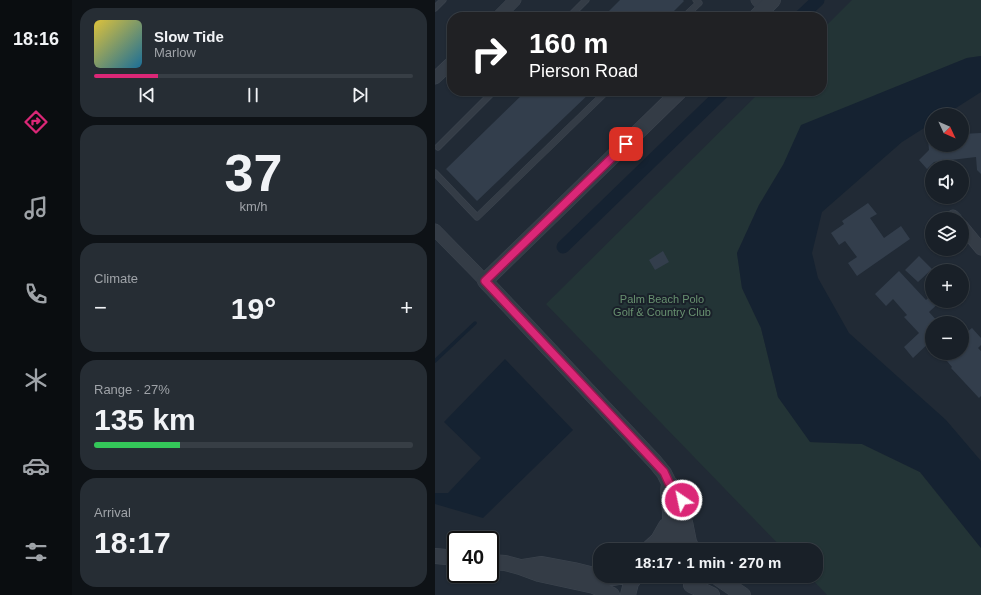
<!DOCTYPE html>
<html lang="en">
<head>
<meta charset="utf-8">
<style>
	:root { --surface:#192028; --page:#262d34; --text:#f1f3f6; --muted:#9fa3a8; --line:#373e45; --accent:#db2777 }
	body { margin:0; font-family:Arial,sans-serif; background:var(--page); color:var(--text); height:100vh; display:flex; flex-direction:column; font-size:15px; white-space:nowrap }
	* { box-sizing:border-box; margin:0 }
	p { font-size:13px; color:var(--muted) }
	.icon { flex:none; width:22px; height:22px; fill:none; stroke:currentColor; stroke-width:2; stroke-linecap:round; stroke-linejoin:round }
	.map { position:relative; flex:1; overflow:hidden }
	.panel { display:flex; flex-direction:column; gap:8px; padding:8px; background:#0e1216; width:363px }
	.panel>* { flex:none }
	.top-card { position:absolute; left:12px; top:12px; width:380px; height:84px; border-radius:16px; box-shadow:0 1px 3px #0004,0 0 0 1px var(--line); background:#202124; color:#fff; overflow:hidden }
	.needle { width:26px; rotate:134deg }
	.tools { position:absolute; left:490px; top:108px; display:grid; gap:8px }
	.tools a { display:grid; place-items:center; width:44px; height:44px; border-radius:50%; background:var(--surface); box-shadow:0 1px 3px #0004,0 0 0 1px var(--line); font-size:20px }
	.speed { position:absolute; left:12px; top:531px; display:flex; gap:8px; font-size:20px; font-weight:700; text-align:center }
	.speed>* { display:grid; place-content:center; width:52px; height:52px; border-radius:50%; background:var(--surface); box-shadow:0 1px 3px #0004,0 0 0 1px var(--line); line-height:1 }
	.speed .limit { border:2px solid #111; border-radius:6px; background:#fff; color:#111 }
	.pin { position:absolute; display:grid; place-items:center; width:34px; height:34px; color:#fff; margin:-17px; border-radius:8px; box-shadow:0 2px 6px #0006 }
	.me { position:absolute; width:44px; margin:-22px; rotate:326deg; stroke-linejoin:round; filter:drop-shadow(0 0 3px #0008) }
	.turn { display:flex; align-items:center; gap:14px; height:84px; padding:0 16px; font-size:18px }
	.turn .icon { width:52px; height:52px; stroke-width:2.5 }
	.turn b { display:block; font-size:28px; line-height:34px }
	.big { font-size:30px; font-weight:700; line-height:1.1 }
	.panel .widget { flex:1; display:flex; flex-direction:column; justify-content:center; gap:6px; min-width:0; padding:0 14px; border-radius:16px; background:var(--page) }
	.panel .dial { align-items:center; gap:0 }
	.dial b { font-size:52px; line-height:1 }
	.song { display:flex; align-items:center; gap:12px }
	.cover { width:48px; height:48px; border-radius:6px; background:linear-gradient(135deg,hsl(50 70% 55%),hsl(200 70% 35%)) }
	.played { height:4px; border-radius:2px; background:linear-gradient(90deg,var(--accent) 20%,var(--line) 20%) }
	.keys { display:flex; justify-content:space-around; direction:ltr }
	.heat { display:flex; justify-content:space-between; align-items:center; font-size:22px; direction:ltr }
	.charge { height:6px; border-radius:3px; background:linear-gradient(90deg,#34c759 27%,var(--line) 0) }
	.trip { position:absolute; left:158px; top:543px; width:230px; height:40px; border-radius:16px; background:var(--surface); box-shadow:0 1px 3px #0004,0 0 0 1px var(--line); font-weight:700; line-height:40px; text-align:center }
	main { display:flex; flex:1; min-height:0 }
	.tab-bar { display:flex; flex-direction:column; width:72px; justify-content:space-around; align-items:center; background:#0a0d10; color:var(--muted) }
	.tab-bar .icon { width:28px; height:28px }
	.tab-bar .current { color:var(--accent) }
	.tab-bar b { font-size:18px; color:var(--text) }
	.map>svg:first-child { display:block }
</style>
</head>
<body>
<main>
<nav class="tab-bar">
<b>18:16</b>
<svg class="icon current" aria-label="directions" viewBox="0 0 24 24"><path d="M12 3l9 9-9 9-9-9zM9 14v-3h6M13 9l2 2-2 2"/></svg>
<svg class="icon" aria-label="music" viewBox="0 0 24 24"><path d="M9 18V5l10-2v13"/><circle cx="6" cy="18" r="3"/><circle cx="16" cy="16" r="3"/></svg>
<svg class="icon" aria-label="phone" viewBox="0 0 24 24"><path d="M5 4h4l2 5-3 2q2 4 5 5l2-3 5 2v4C11 20 4 13 5 4z"/></svg>
<svg class="icon" aria-label="climate" viewBox="0 0 24 24"><path d="M12 3v18M4 7l16 10M4 17L20 7"/></svg>
<svg class="icon" aria-label="car" viewBox="0 0 24 24"><path d="M5 17H2v-5l4-1 3-4h7l3 4 3 1v5h-3M9 17h6M6 11h13"/><circle cx="7" cy="17" r="2"/><circle cx="17" cy="17" r="2"/></svg>
<svg class="icon" aria-label="filters" viewBox="0 0 24 24"><path d="M4 7h16M4 17h16"/><circle cx="9" cy="7" r="2"/><circle cx="15" cy="17" r="2"/></svg>
</nav>
<section class="panel">
<div class="widget">
<div class="song"><i class="cover"></i><div><b>Slow Tide</b><p>Marlow</p></div></div>
<div class="played"></div>
<div class="keys"><svg class="icon" aria-label="previous" viewBox="0 0 24 24"><path d="M18 5L8 12l10 7zM5 5v14"/></svg><svg class="icon" aria-label="pause" viewBox="0 0 24 24"><path d="M8 5v14M16 5v14"/></svg><svg class="icon" aria-label="next" viewBox="0 0 24 24"><path d="M6 5l10 7-10 7zM19 5v14"/></svg></div>
</div>
<div class="widget dial"><b>37</b><p>km/h</p></div>
<div class="widget"><p>Climate</p>
<div class="heat"><a>−</a><b class="big">19°</b><a>+</a></div>
</div>
<div class="widget"><p>Range · 27%</p><b class="big">135 km</b><div class="charge"></div></div>
<div class="widget"><p>Arrival</p><b class="big">18:17</b></div>
</section>
<div class="map">
<svg width="546" height="595" viewBox="0 0 546 595">
	<rect width="100%" height="100%" fill="#212a35"/>
	<path fill="#233436" d="M417,0H546V56L532,58L441,95L348,165L324,205L302,253L307,288L326,328L343,397L376,442L427,444L485,472L546,548V595H392L374,576H381V550H349L111,304L326,91H387V30Z"/>
	<path fill="#152231" d="M546,56V92L510,115H497V123L467,142L387,212L377,253L383,278L414,333L511,420L546,461V548L485,472L427,444L375,442L343,397L326,328L307,288L302,253L324,205L348,165L366,125L532,58Z
		M70,359L138,430L48,518L0,504V493H13L46,458L9,422Z"/>
	<g fill="none" stroke-linecap="round" stroke-linejoin="round">
		<path stroke="#152231" stroke-width="3.5" d="M0,361L40,323"/>
		<path stroke="#152231" stroke-width="13" d="M365,17L383,0
			M128,247L289,91"/>
	</g>
	<path fill="#333e4c" d="M185,0H248L249,1L233,17H168Z
		M91,91H157L42,201L11,169Z
		M546,133V174L542,170L541,157L499,162L492,169L484,160L494,150L493,139L497,138V145H527V134Z
		M433,203L442,214L435,218L449,238L466,226L475,239L422,276L413,263L422,257L410,241L404,245L396,233L409,224L407,221Z
		M228,251L234,262L220,270L214,260Z
		M484,256L497,269L483,282L470,270Z
		M464,271L491,300L497,294V301H506L494,312L504,323H497V340L478,358L469,347L484,333L469,317L472,315L458,299L451,306L440,294Z
		M537,328L546,338V345L543,348L546,351V396L544,398L516,368L517,367L507,355L509,353H527V336Z"/>
	<g fill="none" stroke-linecap="round" stroke-linejoin="round">
		<g stroke="#3d454f" stroke-width="7">
			<path id="service" d="M0,8L8,0
				M134,17L151,0
				M249,17L264,3L261,0
				M3,147L59,91
				M0,173L42,217L172,91"/>
		</g>
		<g stroke="#3d454f" stroke-width="13">
			<path id="minor" d="M322,0L330,8
				M63,17L80,0
				M0,78L17,62
				M518,216L521,219
				M527,226L546,249
				M0,230L50,281"/>
		</g>
		<g stroke="#3d454f" stroke-width="16">
			<path id="tertiary" d="M321,17L338,0
				M250,522L254,542L258,550
				M212,550L223,540L231,526
				M228,550L232,543L235,529V512L233,493L234,483
				M244,550V539L249,517V509L245,492L234,483L229,473L220,462L50,281L245,91
				M0,556L21,558
				M55,562L70,563L85,567L104,574L159,586L177,595
				M88,567L107,564L139,570L163,576L179,578L189,576
				M280,576L308,595
				M256,585L277,595
				M193,595L196,583L201,576"/>
		</g>
		<use href="#service" stroke="#343c46" stroke-width="6"/>
		<use href="#minor" stroke="#343c46" stroke-width="12"/>
		<use href="#tertiary" stroke="#343c46" stroke-width="15"/>
	</g>
	<g fill="none" stroke-linecap="round" stroke-linejoin="round">
		<g stroke="#8e194d" stroke-width="10">
			<path id="route" d="M191,144L50,281L229,472L234,483L246,492L247,500"/>
		</g>
		<use href="#route" stroke="#db2777" stroke-width="7"/>
	</g>
	<g text-anchor="middle" stroke-width="4" stroke-linejoin="round" paint-order="stroke">
		<g font-size="11" fill="#689170" stroke="#1a212a">
			<text x="227" y="303">Palm Beach Polo<tspan x="227" dy="13">Golf &amp; Country Club</tspan></text>
		</g>
	</g>
</svg>
<div class="tools">
<a><svg class="needle" viewBox="-14 -14 28 28"><path d="M0-13l5 13h-10z" fill="#e53935"/><path d="M0 13l5-13h-10z" fill="#9fa3a8"/></svg></a>
<a><svg class="icon" aria-label="sound" viewBox="0 0 24 24"><path d="M4 9h4l5-4v14l-5-4H4zM17 9q2 3 0 6"/></svg></a>
<a><svg class="icon" aria-label="layers" viewBox="0 0 24 24"><path d="M12 4l9 5-9 5-9-5zM3 14l9 5 9-5"/></svg></a>
<a>+</a>
<a>−</a>
</div>
<div class="speed"><div class="limit">40</div></div>
<div class="pin" style="left:191px;top:144px;background:#d93025"><svg class="icon" aria-label="arrive" viewBox="0 0 24 24"><path d="M6 21V4h12l-3 4 3 4H6"/></svg></div>
<svg class="me" style="left:247px;top:500px" viewBox="-20 -20 40 40"><circle r="17" fill="#db2777" stroke="#fff" stroke-width="3"/><path d="M0-11L8 9 0 5-8 9z" fill="#fff"/></svg>
<div class="trip">18:17 · 1 min · 270 m</div>
<div class="top-card">
<div class="turn"><svg class="icon" aria-label="right" viewBox="0 0 24 24"><path d="M7 20v-9h11M14 6l5 5-5 5"/></svg><div><b>160 m</b>Pierson Road</div></div>
</div>
</div>
</main>
</body>
</html>
